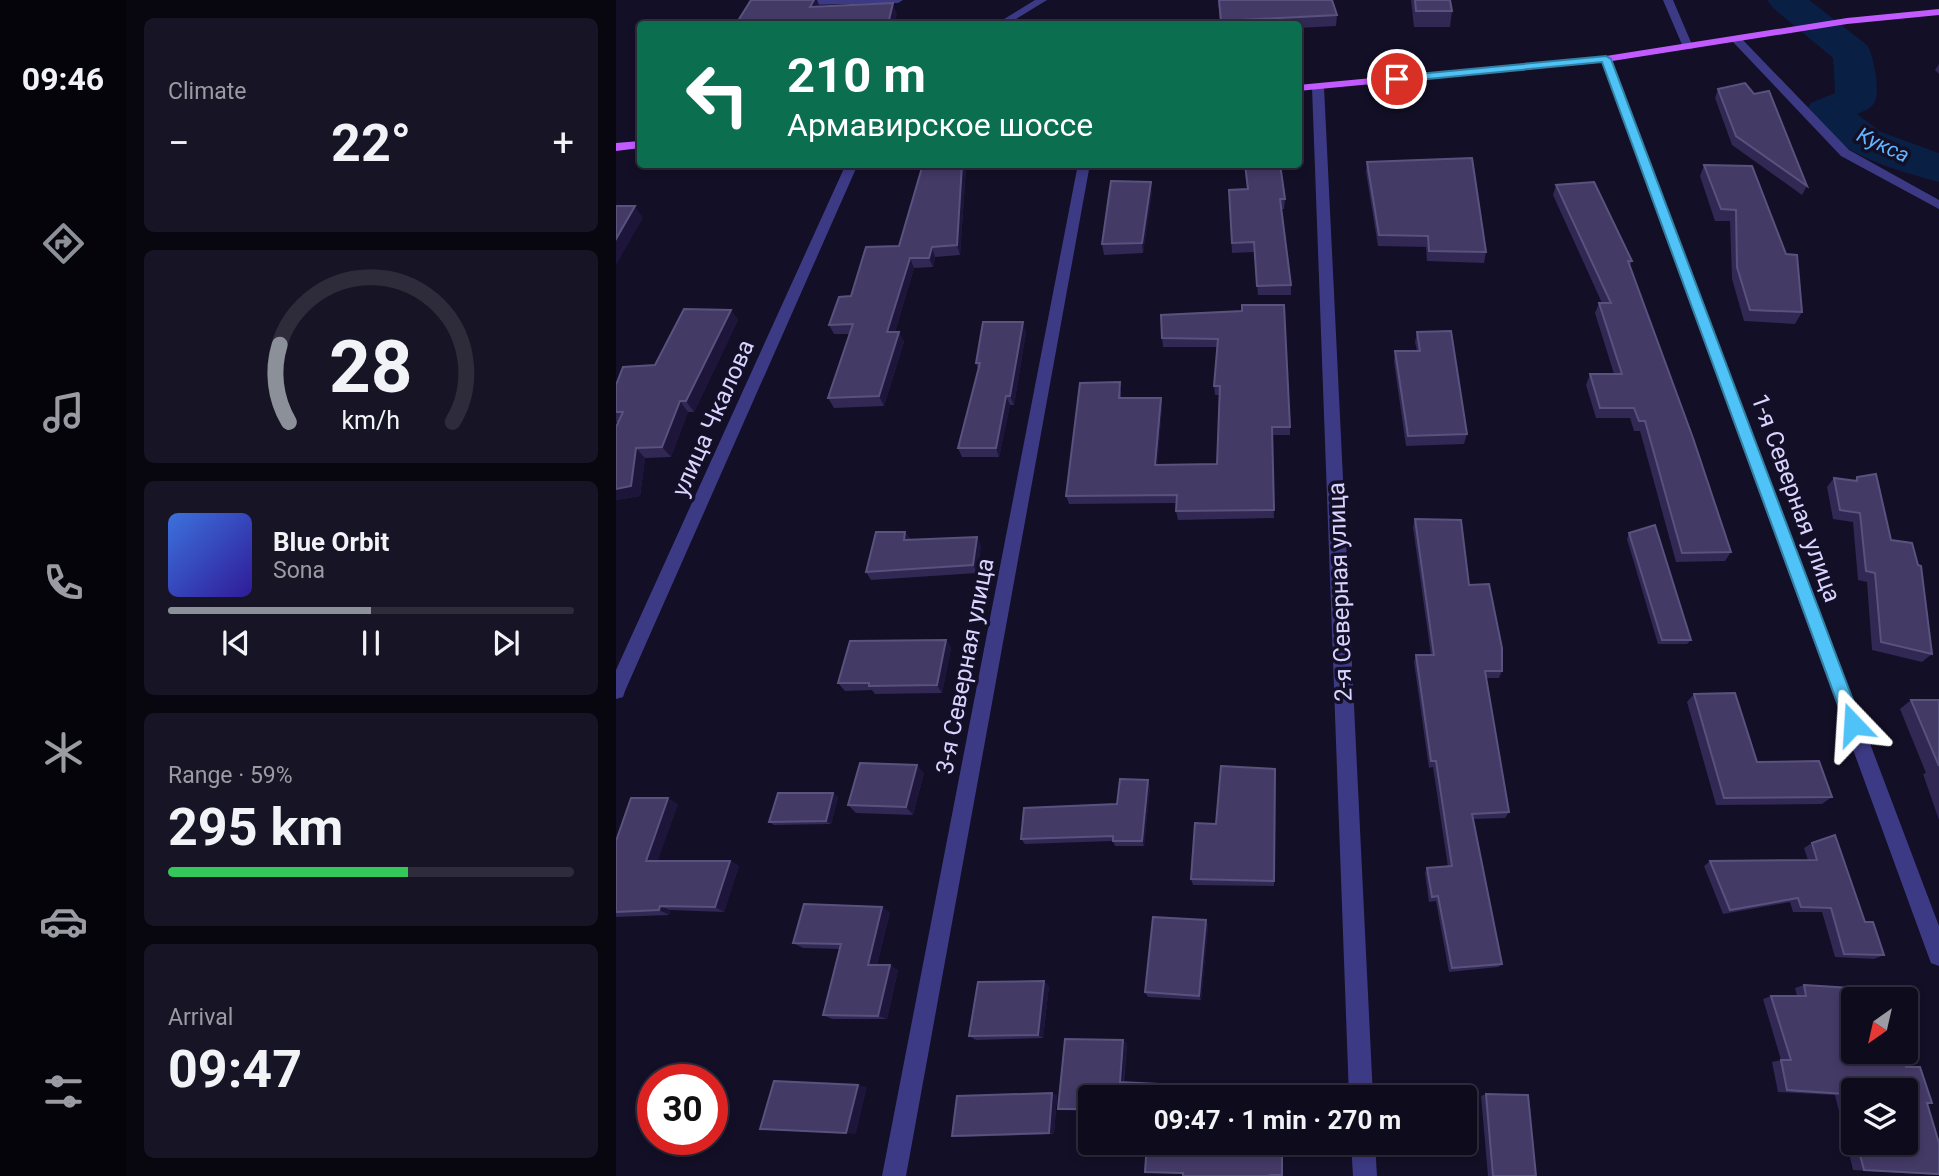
<!DOCTYPE html>
<html lang="en">
<head>
<meta charset="utf-8">
<style>
	:root { --surface:#0e0b1c; --page:#171425; --text:#f1f3f6; --muted:#9b9ba3; --line:#2e2b3b; --accent:#8c9099 }
	body { margin:0; font-family:Roboto,sans-serif; background:var(--page); color:var(--text); height:100vh; display:flex; flex-direction:column; font-size:26px; white-space:nowrap }
	* { box-sizing:border-box; margin:0 }
	p { font-size:23px; color:var(--muted) }
	.icon { flex:none; width:38px; height:38px; fill:none; stroke:currentColor; stroke-width:2; stroke-linecap:round; stroke-linejoin:round }
	.map { position:relative; flex:1; overflow:hidden }
	.details { display:flex; flex-direction:column; gap:18px; padding:18px; background:#08060f; width:490px }
	.details>* { flex:none }
	.guide { position:absolute; left:21px; top:21px; width:665px; height:147px; border-radius:7px; box-shadow:0 4px 10px #0003,0 0 0 2px var(--line); background:#0b6e4f; color:#fff; overflow:hidden }
	.needle { width:46px; rotate:214deg }
	.fabs { position:absolute; left:1225px; top:987px; display:grid; gap:14px }
	.fabs a { display:grid; place-items:center; width:77px; height:77px; border-radius:7px; background:var(--surface); box-shadow:0 4px 10px #0003,0 0 0 2px var(--line); font-size:35px }
	.speed { position:absolute; left:21px; top:1064px; display:flex; gap:14px; font-size:35px; font-weight:700; text-align:center }
	.speed>* { display:grid; place-content:center; width:91px; height:91px; border-radius:50%; background:var(--surface); box-shadow:0 4px 10px #0003,0 0 0 2px var(--line); line-height:1 }
	.speed .limit { border:10px solid #d22; background:#fff; color:#111 }
	.pin { position:absolute; display:grid; place-items:center; width:60px; height:60px; color:#fff; margin:-30px; border:4px solid #fff; border-radius:50%; box-shadow:0 2px 7px #0007 }
	.me { position:absolute; width:77px; margin:-38px; rotate:340deg; stroke-linejoin:round; filter:drop-shadow(0 0 5px #0008) }
	.turn { display:flex; align-items:center; gap:24px; height:147px; padding:0 35px; font-size:32px }
	.turn .icon { width:91px; height:91px; stroke-width:2.5 }
	.turn b { display:block; font-size:49px; line-height:60px }
	.big { font-size:52px; font-weight:700; line-height:1.1 }
	.details .card { flex:1; display:flex; flex-direction:column; justify-content:center; gap:10px; min-width:0; padding:0 24px; border-radius:10px; background:var(--page) }
	.details .dial { align-items:center; gap:0 }
	.dial svg { height:182px; overflow:visible; fill:none; stroke:var(--line); stroke-width:7; stroke-linecap:round; text-anchor:middle }
	.dial text { fill:var(--text); stroke:none }
	.song { display:flex; align-items:center; gap:21px }
	.cover { width:84px; height:84px; border-radius:10px; background:linear-gradient(135deg,hsl(220 70% 55%),hsl(250 70% 35%)) }
	.played { height:7px; border-radius:4px; background:linear-gradient(90deg,var(--accent) 50%,var(--line) 50%) }
	.keys { display:flex; justify-content:space-around; direction:ltr }
	.heat { display:flex; justify-content:space-between; align-items:center; font-size:38px; direction:ltr }
	.charge { height:10px; border-radius:5px; background:linear-gradient(90deg,#34c759 59%,var(--line) 0) }
	.trip { position:absolute; left:462px; top:1085px; width:399px; height:70px; border-radius:7px; background:var(--surface); box-shadow:0 4px 10px #0003,0 0 0 2px var(--line); font-weight:700; line-height:70px; text-align:center }
	main { display:flex; flex:1; min-height:0 }
	.tabs { display:flex; flex-direction:column; width:126px; justify-content:space-around; align-items:center; background:#06040b; color:var(--muted) }
	.tabs .icon { width:49px; height:49px }
	.tabs .selected { color:var(--accent) }
	.tabs b { font-size:32px; color:var(--text) }
	.map>svg:first-child { display:block }
</style>
</head>
<body>
<main>
<nav class="tabs">
<b>09:46</b>
<svg class="icon selected" aria-label="directions" viewBox="0 0 24 24"><path d="M12 3l9 9-9 9-9-9zM9 14v-3h6M13 9l2 2-2 2"/></svg>
<svg class="icon" aria-label="music" viewBox="0 0 24 24"><path d="M9 18V5l10-2v13"/><circle cx="6" cy="18" r="3"/><circle cx="16" cy="16" r="3"/></svg>
<svg class="icon" aria-label="phone" viewBox="0 0 24 24"><path d="M5 4h4l2 5-3 2q2 4 5 5l2-3 5 2v4C11 20 4 13 5 4z"/></svg>
<svg class="icon" aria-label="climate" viewBox="0 0 24 24"><path d="M12 3v18M4 7l16 10M4 17L20 7"/></svg>
<svg class="icon" aria-label="car" viewBox="0 0 24 24"><path d="M5 17H2v-5l4-1 3-4h7l3 4 3 1v5h-3M9 17h6M6 11h13"/><circle cx="7" cy="17" r="2"/><circle cx="17" cy="17" r="2"/></svg>
<svg class="icon" aria-label="filters" viewBox="0 0 24 24"><path d="M4 7h16M4 17h16"/><circle cx="9" cy="7" r="2"/><circle cx="15" cy="17" r="2"/></svg>
</nav>
<section class="details">
<div class="card"><p>Climate</p>
<div class="heat"><a>−</a><b class="big">22°</b><a>+</a></div>
</div>
<div class="card dial"><svg viewBox="0 0 100 80">
<path d="M14 69A42 42 0 1 1 86 69"/>
<path d="M14 69A42 42 0 0 1 10 35" stroke="#8c9099"/>
<text x="50" y="56" font-size="32" font-weight="700">28</text>
<text x="50" y="72" font-size="11">km/h</text>
</svg></div>
<div class="card">
<div class="song"><i class="cover"></i><div><b>Blue Orbit</b><p>Sona</p></div></div>
<div class="played"></div>
<div class="keys"><svg class="icon" aria-label="previous" viewBox="0 0 24 24"><path d="M18 5L8 12l10 7zM5 5v14"/></svg><svg class="icon" aria-label="pause" viewBox="0 0 24 24"><path d="M8 5v14M16 5v14"/></svg><svg class="icon" aria-label="next" viewBox="0 0 24 24"><path d="M6 5l10 7-10 7zM19 5v14"/></svg></div>
</div>
<div class="card"><p>Range · 59%</p><b class="big">295 km</b><div class="charge"></div></div>
<div class="card"><p>Arrival</p><b class="big">09:47</b></div>
</section>
<div class="map">
<svg width="1323" height="1176" viewBox="0 0 1323 1176">
	<rect width="100%" height="100%" fill="#130f26"/>
	<g fill="none" stroke-linecap="round" stroke-linejoin="round">
		<path fill="#0a1f44" fill-rule="evenodd" d="M1151,0H1193L1251,45C1258,55 1264,91 1259,101C1256,109 1248,111 1241,114L1265,132L1323,153V182C1278,170 1216,152 1189,112L1195,103L1219,93L1217,58L1157,8Z"/>
		<path fill="#3d3a85" fill-rule="evenodd" d="M185,0H287L282,3L189,5L185,4Z
			M419,0H431L392,24H380Z
			M1047,0H1057L1077,47L1076,49L1067,47Z
			M1117,38H1125L1233,150L1323,200V209L1225,156L1117,42Z
			M986,57L995,59L1323,926V966L1315,963L1312,955L985,59Z
			M702,84L708,87L757,1097H733L696,87Z
			M230,164H242L9,691L7,697L0,699V670Z
			M462,164H474L290,1176H266Z
			M735,1143H759L761,1176H737Z"/>
		<path fill="#c25bff" fill-rule="evenodd" d="M1323,9V15L1231,24L990,62L682,91V85L990,56L1231,18Z
			M24,141V148L0,151V143Z"/>
	</g>
	<path fill="#312854" fill-rule="evenodd" d="M602,0L721,15L720,26L682,28V24H604Z
		M795,0H834L836,11L834,27H798Z
		M1323,64V74L1319,70Z
		M1102,89L1191,186L1186,195L1116,145L1099,98Z
		M751,162L870,252L868,263L811,261L810,247L762,246L750,172Z
		M307,164H349L350,168L344,255L319,257L317,267L298,268L279,332H283L288,342L268,406L218,408L212,398L234,334H218L213,325L235,296L283,246Z
		M628,164L669,199L668,209H666L675,285V295H642L638,252L616,253L613,190L631,189Z
		M1088,165L1136,166L1186,312L1179,324L1128,321L1116,279L1114,221H1099L1084,176Z
		M940,185L1016,261L1014,266L1115,552L1109,561L1060,562L1024,431H1018L1014,418H980L970,385L974,374H998L979,313L983,303H986L937,195Z
		M536,192L527,253L488,255L486,244Z
		M115,310L122,320L78,412H72L55,457L29,458L24,496L0,500V427L2,422H0V385L39,365Z
		M626,311L674,427V435H656L658,518L562,520L560,511L561,503L453,504L450,496L505,390V398H545L546,407L541,465L601,464L603,395H599L598,386L601,347H547L546,338Z
		M410,332L398,405H394L383,457H346L342,448L362,369L360,363Z
		M801,332L851,434L848,444L790,446L778,362L779,351H801L799,342Z
		M1241,477L1275,540L1316,654L1306,662L1256,650L1251,582L1242,580L1237,522L1217,519L1211,487L1218,478L1238,481Z
		M799,519L853,585L886,671L883,678H870L893,812L889,818L857,819L886,964L882,967L833,972L820,901L813,902L809,873L811,868L832,867L817,767L813,768L798,662L800,655H815L797,527Z
		M289,532L294,539L365,545L361,573L255,580L250,572Z
		M1013,533L1075,640L1071,644H1042L1011,539Z
		M330,640L335,648L326,693L259,694L256,690L229,691L222,683Z
		M1078,694L1141,762L1216,797L1206,804L1100,805L1071,702Z
		M1295,700H1323V820L1307,774L1310,773L1284,709Z
		M659,769L658,886L577,885L575,879L600,824Z
		M308,773L297,815L240,813L232,805Z
		M534,786L528,846H499L497,841L409,844L405,839L501,804Z
		M217,793L222,797L215,824L158,825L153,822Z
		M62,804L41,861H114L123,866L108,912L54,910L53,915L0,917V841Z
		M1196,843L1249,922L1268,955L1258,959L1219,957L1206,912H1177L1174,902L1107,914L1088,866L1094,861L1192,860L1188,848Z
		M274,912L261,965L282,970L271,1019H216L207,1015L224,949L187,948L177,943Z
		M590,920L592,926L585,1000L532,997L529,992Z
		M1188,985L1290,1067L1316,1103L1311,1104L1323,1143V1175L1237,1170L1219,1095L1162,1092L1156,1062L1165,1060L1147,999L1155,996H1181L1179,988ZM1237,1090L1290,1143H1237Z
		M433,986L427,1038L360,1040L353,1036Z
		M511,1043L508,1082L602,1089V1097H474V1111L446,1110L442,1109Z
		M870,1094L920,1176H872L865,1096Z
		M441,1095L438,1134L343,1137L336,1136Z"/>
	<path fill="#1d163a" d="M198,0H201L204,7H194Z
		M277,3L281,15L279,24H272Z
		M346,164H349L350,168L344,255L341,245Z
		M535,182L536,192L527,253L526,243Z
		M19,206L27,218L0,265V239Z
		M316,247L319,257L317,267L313,258Z
		M294,258L298,268L276,342L271,332Z
		M115,310L122,320L78,412L70,401Z
		M407,322L410,332L398,405L394,396Z
		M283,332L288,342L268,406L263,396Z
		M390,396L394,405L383,457L380,448Z
		M545,398L546,407L541,473L539,465Z
		M64,401L72,412L55,457L46,447Z
		M20,448L29,458L24,496L0,500V489Z
		M289,532L294,540H288Z
		M361,537L365,545L361,573L357,565Z
		M330,640L335,648L326,693L321,685Z
		M301,765L308,773L297,815L290,807Z
		M532,780L534,786L528,846L526,841Z
		M217,793L222,797L215,824L210,821Z
		M52,798L62,804L40,866L30,861Z
		M114,861L123,866L108,912L99,907Z
		M44,906L54,910L53,915L43,910Z
		M266,907L274,912L260,970L252,965Z
		M590,920L592,926L585,1000L583,996Z
		M274,965L282,970L271,1019L262,1016Z
		M428,981L433,986L427,1038L422,1035Z
		M507,1040L511,1043L507,1084L504,1082Z
		M242,1085L251,1087L240,1134L230,1133Z
		M436,1093L441,1095L438,1134L433,1133Z"/>
	<path fill="#433a66" stroke="#5a527e" stroke-width="2" d="M135,0H198L194,7L277,3L272,24H120Z
		M603,0H716L721,15L605,21Z
		M799,0H834L836,11H800Z
		M1129,83L1138,94L1153,91L1191,186L1120,136L1102,89Z
		M856,158L870,252L813,251L812,236L763,235L751,162Z
		M307,164H346L341,245L316,247L313,258H294L271,332H283L263,396L212,398L237,324L213,325L223,297L235,296L250,247L283,246Z
		M629,164H664L669,199H664L675,285L641,286L638,242L616,243L613,190L632,189Z
		M1088,165L1136,166L1170,254L1181,255L1186,312L1134,310L1121,267L1120,210L1105,209Z
		M495,181L535,182L526,243L486,244Z
		M978,182L1016,261H1012L1077,438L1115,552L1066,553L1029,421H1023L1018,408H984L974,374H1006L983,303H995L940,185Z
		M0,206H19L0,239Z
		M626,305H668L674,427H656L658,510L560,511L561,495L450,496L464,383L504,382L503,398H545L539,465L601,464L604,386H598L602,339L546,338L545,315L626,311Z
		M68,309L115,310L70,401H64L46,447L20,448L15,486L0,489V427L7,412H0V385L7,367L39,365Z
		M367,322H407L394,396H390L380,448H342L364,363H360Z
		M835,331L851,434L792,436L779,351H804L801,332Z
		M1260,474L1275,540L1296,543L1302,565L1305,566L1316,654L1265,642L1259,573L1250,571L1244,513L1224,510L1218,478L1241,481V477Z
		M799,519L845,520L853,585L873,584L886,648V671H869L893,812L856,814L886,964L836,968L822,896L816,897L811,868L836,866L820,761H815L800,655H818Z
		M1039,525L1075,640H1046L1013,533Z
		M260,532H289L288,540L361,537L357,565L250,572Z
		M330,640L321,685L253,686V683H222L234,641Z
		M1119,693L1141,762L1203,761L1216,797L1108,798L1078,694Z
		M1295,700H1323V766Z
		M244,763L301,765L290,807L232,805Z
		M605,766L659,769L658,881L575,879L579,823L600,824Z
		M504,779L532,780L526,841H497V836L405,839L408,808L501,804Z
		M162,793H217L210,821L153,822Z
		M15,798H52L30,861H114L99,907L44,906L43,910L0,912V841Z
		M1219,835L1249,922H1257L1268,955L1228,954L1215,908L1185,907L1182,898L1114,910L1094,861L1201,860L1196,843Z
		M188,904L266,907L252,965H274L262,1016L207,1015L225,944L177,943Z
		M537,917L590,920L583,996L529,992Z
		M428,981L422,1035L353,1036L362,982Z
		M1188,985L1268,990L1270,999H1237V1052H1285L1290,1067H1304L1316,1103H1311L1323,1143V1174L1248,1170L1241,1143H1290V1090H1237V1126L1229,1094L1171,1090L1165,1060H1175L1155,996H1190Z
		M449,1039L507,1040L504,1082L601,1087L600,1097H474V1109H442Z
		M158,1081L242,1085L230,1133L144,1129Z
		M436,1093L433,1133L336,1136L341,1096Z
		M870,1094L912,1095L920,1176H877Z
		M531,1143H666V1175H654V1176H567V1173L529,1172Z"/>
	<path fill="#4fc3f7" stroke="#337fa1" stroke-width="2" d="M990,56L995,59L1246,724L1244,730L1237,732L1231,730L1229,724L986,62L781,82L776,79L781,76Z"/>
	<g text-anchor="middle" stroke-width="7" stroke-linejoin="round" paint-order="stroke">
		<g font-size="21" font-style="italic" fill="#62b6ff" stroke="#130f26">
			<text transform="translate(1267 145) rotate(25)" y="7">Кукса</text>
		</g>
		<g font-size="24" fill="#d9d4ff" stroke="#130f26">
			<text transform="translate(97 418) rotate(-66)" y="8">улица Чкалова</text>
			<text transform="translate(1180 498) rotate(70)" y="8">1-я Северная улица</text>
			<text transform="translate(724 592) rotate(-92)" y="8">2-я Северная улица</text>
			<text transform="translate(349 666) rotate(-79)" y="8">3-я Северная улица</text>
		</g>
	</g>
</svg>
<div class="fabs">
<a><svg class="needle" viewBox="-14 -14 28 28"><path d="M0-13l5 13h-10z" fill="#e53935"/><path d="M0 13l5-13h-10z" fill="#9b9ba3"/></svg></a>
<a><svg class="icon" aria-label="layers" viewBox="0 0 24 24"><path d="M12 4l9 5-9 5-9-5zM3 14l9 5 9-5"/></svg></a>
</div>
<div class="speed"><div class="limit">30</div></div>
<div class="pin" style="left:781px;top:79px;background:#d93025"><svg class="icon" aria-label="arrive" viewBox="0 0 24 24"><path d="M6 21V4h12l-3 4 3 4H6"/></svg></div>
<svg class="me" style="left:1237px;top:724px" viewBox="-20 -20 40 40"><path d="M0-17L14 15 0 8-14 15z" fill="#4fc3f7" stroke="#fff" stroke-width="4"/></svg>
<div class="trip">09:47 · 1 min · 270 m</div>
<div class="guide">
<div class="turn"><svg class="icon" aria-label="left" viewBox="0 0 24 24"><path d="M17 20v-9H6M10 6l-5 5 5 5"/></svg><div><b>210 m</b>Армавирское шоссе</div></div>
</div>
</div>
</main>
</body>
</html>
